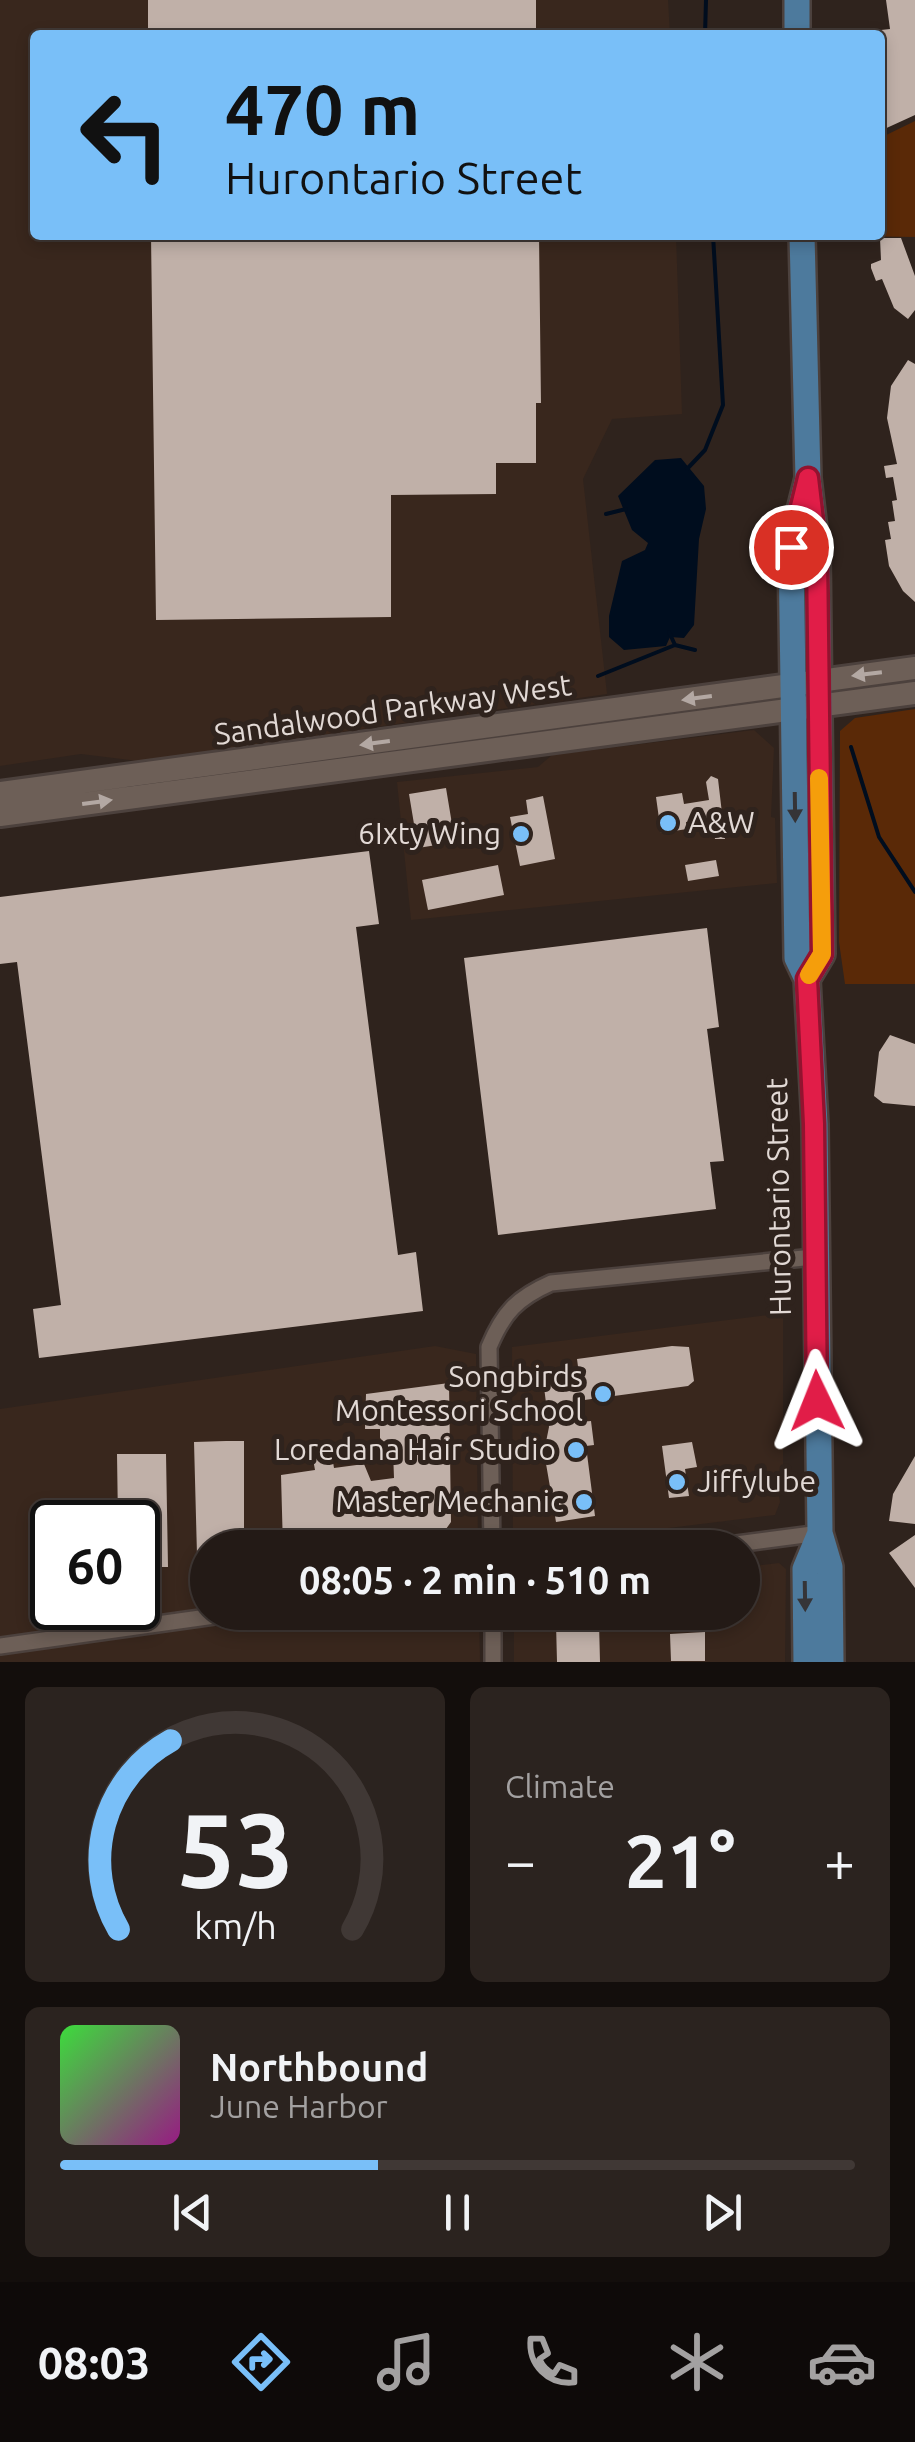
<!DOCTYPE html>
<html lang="en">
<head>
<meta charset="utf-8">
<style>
	:root { --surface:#231a16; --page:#2b231f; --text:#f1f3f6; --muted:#a3a1a1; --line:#403835; --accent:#79bff8 }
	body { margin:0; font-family:Ubuntu,sans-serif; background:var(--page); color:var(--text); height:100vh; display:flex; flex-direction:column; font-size:38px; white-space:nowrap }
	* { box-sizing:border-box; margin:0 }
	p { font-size:32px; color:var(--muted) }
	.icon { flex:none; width:55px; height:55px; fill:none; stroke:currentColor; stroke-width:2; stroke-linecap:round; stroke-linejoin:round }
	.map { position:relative; height:1662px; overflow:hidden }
	.drawer { display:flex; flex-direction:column; gap:25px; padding:25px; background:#130e0c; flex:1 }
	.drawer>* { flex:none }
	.hud { position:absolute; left:30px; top:30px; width:855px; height:210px; border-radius:10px; box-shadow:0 5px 15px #0003,0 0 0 2px var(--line); background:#79bff8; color:#111; overflow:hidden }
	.speed { position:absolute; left:30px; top:1500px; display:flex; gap:20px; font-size:50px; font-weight:700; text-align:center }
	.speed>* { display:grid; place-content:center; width:130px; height:130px; border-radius:50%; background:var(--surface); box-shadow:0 5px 15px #0003,0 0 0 2px var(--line); line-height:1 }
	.speed .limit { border:5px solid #111; border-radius:15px; background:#fff; color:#111 }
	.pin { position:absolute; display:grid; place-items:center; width:85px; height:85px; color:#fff; margin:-42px; border:5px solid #fff; border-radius:50%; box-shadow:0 2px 10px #0007 }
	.me { position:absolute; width:110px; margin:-55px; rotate:358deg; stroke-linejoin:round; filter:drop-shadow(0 0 8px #0008) }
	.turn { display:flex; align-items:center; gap:35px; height:210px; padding:0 30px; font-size:45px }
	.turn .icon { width:130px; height:130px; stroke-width:2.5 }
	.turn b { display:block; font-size:70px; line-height:85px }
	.big { font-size:75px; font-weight:700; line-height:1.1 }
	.drawer .widget { flex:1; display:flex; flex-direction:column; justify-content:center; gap:15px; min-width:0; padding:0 35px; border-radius:15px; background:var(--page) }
	.drawer .dial { align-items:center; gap:0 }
	.dial svg { height:260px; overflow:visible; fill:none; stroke:var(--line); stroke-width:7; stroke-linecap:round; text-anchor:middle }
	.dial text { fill:var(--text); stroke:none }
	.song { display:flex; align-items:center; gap:30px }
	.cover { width:120px; height:120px; border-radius:15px; background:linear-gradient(135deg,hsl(120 70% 55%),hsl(310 70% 35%)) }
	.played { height:10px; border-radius:5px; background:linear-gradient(90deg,var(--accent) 40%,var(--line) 40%) }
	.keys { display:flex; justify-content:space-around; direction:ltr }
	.heat { display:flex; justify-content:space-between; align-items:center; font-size:55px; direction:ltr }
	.drawer .tiles { flex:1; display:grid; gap:25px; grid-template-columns:1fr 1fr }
	.widget:last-child { grid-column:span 2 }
	.trip { position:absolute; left:190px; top:1530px; width:570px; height:100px; border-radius:50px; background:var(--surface); box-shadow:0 5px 15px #0003,0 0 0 2px var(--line); font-weight:700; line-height:100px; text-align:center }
	.tab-bar { display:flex; height:160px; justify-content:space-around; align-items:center; background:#0e0a09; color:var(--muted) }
	.tab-bar .icon { width:70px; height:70px }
	.tab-bar .selected { color:var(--accent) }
	.tab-bar b { font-size:45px; color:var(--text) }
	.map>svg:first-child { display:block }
</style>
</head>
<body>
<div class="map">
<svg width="915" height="1662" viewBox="0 0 915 1662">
	<rect width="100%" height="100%" fill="#2f231d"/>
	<path fill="#39271d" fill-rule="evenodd" d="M0,0H668L670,35H35V235H676L682,414L612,419L583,479L607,694L138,761L81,754L0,766Z
		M754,730L774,748L771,817L775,818L777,883L411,920L397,782L538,767L552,755Z
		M783,1313V1481L777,1485L780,1502L775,1515L513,1547L512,1347Z
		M435,1346L476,1354L478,1547L208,1548V1612L479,1613L480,1662H0V1409ZM52,1522H138V1608H52Z
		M779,1563L786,1569L785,1662H514V1613L742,1612L743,1567Z"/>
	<path fill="#5a2907" d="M915,121V237L849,236L880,235V138Z
		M915,709V984H845L839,942L840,731L855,718Z"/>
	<path fill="#000d1e" d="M681,458L704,486L706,509L699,539L694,625L684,638L670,637L666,646L624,650L609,637V616L622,561L645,550L648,543L632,530L618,496L655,460Z"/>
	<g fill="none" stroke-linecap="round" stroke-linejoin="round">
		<path stroke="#000d1e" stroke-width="4" d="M705,35L706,0
			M687,469L705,450L723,405L713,235
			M606,514L626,509
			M669,632L675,645L695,650
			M598,676L675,645
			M851,747L879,837L915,892"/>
	</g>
	<path fill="#c0b0a8" d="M148,0H536V35H148Z
		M886,0H915V115L880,131V35L881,30L890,29Z
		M151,235H539L541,403H536V463H496V494L391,495V617L156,620Z
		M880,238H901L915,276V310L908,319L894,308L882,279L876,281L871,268V264L881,260Z
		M908,360L915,364V602L903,591L889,566L885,540L891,539L888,522L895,521L892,501L897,500L893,477L886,478L884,466L897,464L887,418L891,386Z
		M711,776L718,779L725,839H715L711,819L686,822L687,829L661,833L656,797L682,793L684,804L709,800L706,782Z
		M446,788L455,842L418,848L409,794Z
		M543,796L555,859L520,866L510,817L528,814L526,800Z
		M369,851L379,924L356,927L398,1255L416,1252L423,1311L39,1358L33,1309L61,1305L17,962L0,964V897Z
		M716,860L719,876L688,881L685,865Z
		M498,865L504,895L428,910L422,880Z
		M707,928L719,1027L707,1029L724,1161L710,1162L716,1209L498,1235L464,958Z
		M890,1035L915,1044V1106L883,1103L874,1096L879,1052Z
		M672,1346L689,1347L694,1381L688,1386L577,1401L580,1422L591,1421L594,1445L586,1446L595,1516L556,1522L544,1452L549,1427L543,1379L579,1374L577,1359Z
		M449,1383L451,1522L446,1529L283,1548L281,1475L315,1470L313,1459L332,1456L334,1468L364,1464L371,1481L394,1478L393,1451L380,1438V1429H365L366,1394Z
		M226,1441H244V1548H208V1555H197L194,1442Z
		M692,1442L697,1467L685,1469L689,1496L669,1498L662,1446Z
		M117,1454H166L168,1567H138V1522H118Z
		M915,1456V1524L889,1521L893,1494Z
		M915,1535V1588L889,1553Z
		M599,1622L600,1662H557L556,1623Z
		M705,1632V1661H671L670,1634Z"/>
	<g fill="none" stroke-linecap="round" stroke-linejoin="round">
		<g stroke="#4c413d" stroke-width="20">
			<path id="minor" d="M492,1548L489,1347C503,1313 517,1298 551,1283L814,1257
				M706,1548L820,1533
				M493,1612V1662
				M0,1646L243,1612"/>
		</g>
		<g stroke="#4c413d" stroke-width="28">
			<path id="secondary" d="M0,793L915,668
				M0,815L915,693"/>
		</g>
		<g stroke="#4c413d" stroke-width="30">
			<path id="primary" d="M797,0V35
				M802,235L808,478L817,554L822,954L807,979
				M808,478L791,547L797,958L807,979L815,1124L820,1533L830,1567L831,1662
				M806,1662L805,1569L820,1533"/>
		</g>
		<use href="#minor" stroke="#6d5f57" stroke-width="15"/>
		<use href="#secondary" stroke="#6d5f57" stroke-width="22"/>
		<use href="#primary" stroke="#4d7a9d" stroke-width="25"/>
	</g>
	<defs><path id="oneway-solid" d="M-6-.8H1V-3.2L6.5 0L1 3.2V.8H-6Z" transform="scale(2.5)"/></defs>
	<g fill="#b3a8a3">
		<use href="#oneway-solid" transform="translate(867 674) rotate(173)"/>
		<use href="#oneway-solid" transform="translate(697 698) rotate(172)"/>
		<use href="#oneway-solid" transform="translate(375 743) rotate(172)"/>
		<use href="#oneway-solid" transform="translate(97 802) rotate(-8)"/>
	</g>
	<g fill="#353437">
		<use href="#oneway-solid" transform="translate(795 807) rotate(89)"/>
		<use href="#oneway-solid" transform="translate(805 1596) rotate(89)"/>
	</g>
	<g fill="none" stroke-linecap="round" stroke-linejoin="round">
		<g stroke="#92132f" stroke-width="25">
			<path id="route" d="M791,547L808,478L817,554L822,954L807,979L814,1124L817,1401"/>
		</g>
		<use href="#route" stroke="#e11d48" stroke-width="18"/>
		<path stroke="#f59e0b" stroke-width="18" d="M809,975L822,954L819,778"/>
	</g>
	<g fill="#79bff8" stroke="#2f231d" stroke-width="4">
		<circle cx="668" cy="823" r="10"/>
		<circle cx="521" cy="834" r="10"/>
		<circle cx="603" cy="1394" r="10"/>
		<circle cx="576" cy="1450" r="10"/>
		<circle cx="677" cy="1482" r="10"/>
		<circle cx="584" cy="1502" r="10"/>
	</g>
	<g text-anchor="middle" stroke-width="10" stroke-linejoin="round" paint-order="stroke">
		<g font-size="30" fill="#e2d9d5" stroke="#2f231d">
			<text transform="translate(393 710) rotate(-8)" y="10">Sandalwood Parkway West</text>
			<text transform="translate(779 1197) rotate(-91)" y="10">Hurontario Street</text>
		</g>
		<g font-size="30" fill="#e2d9d5" stroke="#2f231d" text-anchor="end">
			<text x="688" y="833" text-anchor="start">A&amp;W</text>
			<text x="501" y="844">6Ixty Wing</text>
			<text x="583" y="1387">Songbirds<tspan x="583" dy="34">Montessori School</tspan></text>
			<text x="556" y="1460">Loredana Hair Studio</text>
			<text x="697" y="1492" text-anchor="start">Jiffylube</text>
			<text x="564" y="1512">Master Mechanic</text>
		</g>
	</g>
</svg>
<div class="speed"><div class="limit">60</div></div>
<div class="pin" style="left:791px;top:547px;background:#d93025"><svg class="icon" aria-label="arrive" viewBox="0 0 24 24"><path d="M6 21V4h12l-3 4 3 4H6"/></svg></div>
<svg class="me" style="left:817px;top:1401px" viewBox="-20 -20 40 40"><path d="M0-17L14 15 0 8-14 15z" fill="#e11d48" stroke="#fff" stroke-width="4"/></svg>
<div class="trip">08:05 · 2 min · 510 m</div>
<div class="hud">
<div class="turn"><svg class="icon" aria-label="left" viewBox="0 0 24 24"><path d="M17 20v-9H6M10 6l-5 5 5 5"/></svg><div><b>470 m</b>Hurontario Street</div></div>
</div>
</div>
<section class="drawer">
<div class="tiles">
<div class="widget dial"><svg viewBox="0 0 100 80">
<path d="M14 69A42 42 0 1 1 86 69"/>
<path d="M14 69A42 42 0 0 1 30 11" stroke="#79bff8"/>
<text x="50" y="56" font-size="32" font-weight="700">53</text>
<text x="50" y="72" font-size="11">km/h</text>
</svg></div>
<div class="widget"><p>Climate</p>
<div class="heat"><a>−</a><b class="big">21°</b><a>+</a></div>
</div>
<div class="widget">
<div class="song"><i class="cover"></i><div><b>Northbound</b><p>June Harbor</p></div></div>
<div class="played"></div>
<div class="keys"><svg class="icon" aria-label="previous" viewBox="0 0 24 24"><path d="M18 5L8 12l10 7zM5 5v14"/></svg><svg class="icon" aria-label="pause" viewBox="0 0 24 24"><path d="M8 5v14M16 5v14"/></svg><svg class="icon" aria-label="next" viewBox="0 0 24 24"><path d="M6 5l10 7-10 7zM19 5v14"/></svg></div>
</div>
</div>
</section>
<nav class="tab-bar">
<b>08:03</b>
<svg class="icon selected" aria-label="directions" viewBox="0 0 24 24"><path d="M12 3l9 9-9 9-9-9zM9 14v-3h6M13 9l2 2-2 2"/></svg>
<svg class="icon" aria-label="music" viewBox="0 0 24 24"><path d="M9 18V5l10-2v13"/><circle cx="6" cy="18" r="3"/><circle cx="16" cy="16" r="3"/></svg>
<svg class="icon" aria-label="phone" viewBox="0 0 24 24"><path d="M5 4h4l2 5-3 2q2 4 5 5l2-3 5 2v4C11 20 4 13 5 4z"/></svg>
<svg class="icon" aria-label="climate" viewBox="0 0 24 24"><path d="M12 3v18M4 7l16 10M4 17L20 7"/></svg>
<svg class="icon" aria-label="car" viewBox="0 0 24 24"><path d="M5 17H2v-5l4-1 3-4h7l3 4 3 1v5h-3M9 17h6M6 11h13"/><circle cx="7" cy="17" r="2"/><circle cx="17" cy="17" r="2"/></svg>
</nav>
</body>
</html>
